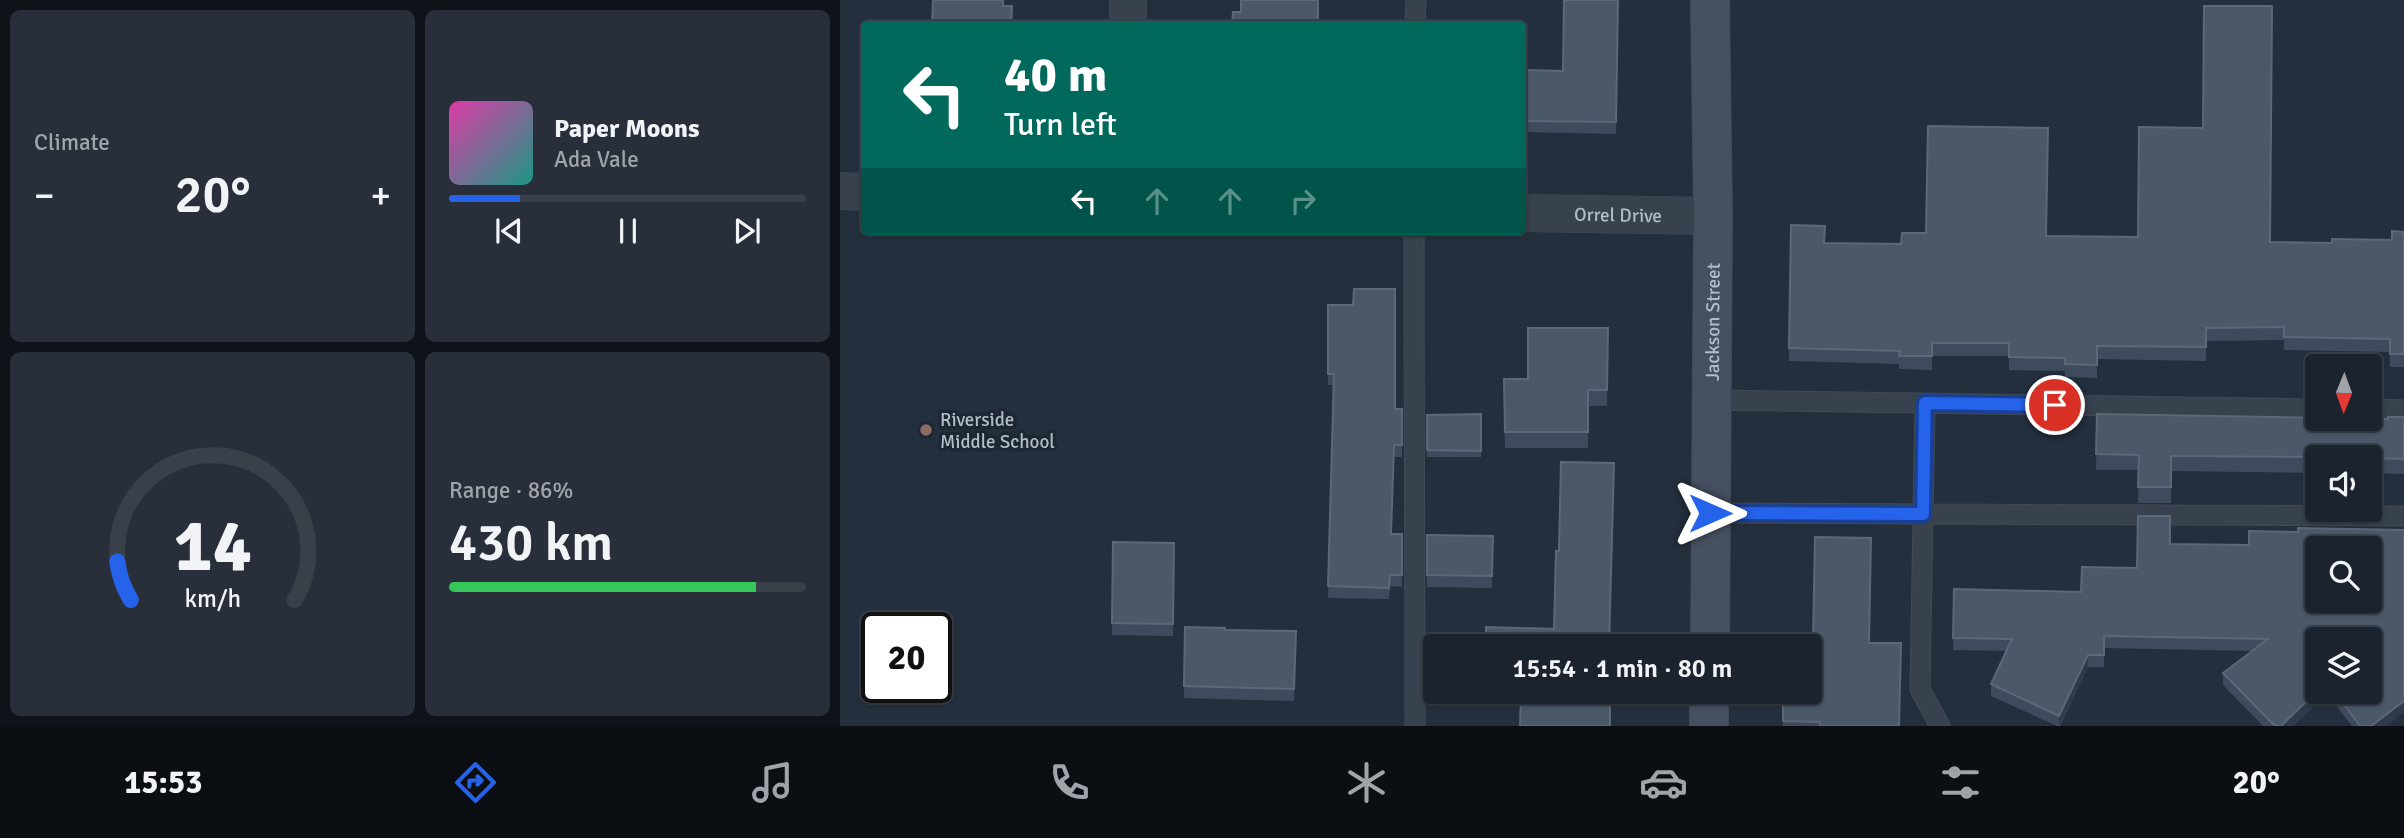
<!DOCTYPE html>
<html lang="en">
<head>
<meta charset="utf-8">
<style>
	:root { --surface:#1b232e; --page:#282f3a; --text:#f1f3f6; --muted:#a0a4aa; --line:#39404a; --accent:#2563eb }
	body { margin:0; font-family:Signika,sans-serif; background:var(--page); color:var(--text); height:100vh; display:flex; flex-direction:column; font-size:26px; white-space:nowrap }
	* { box-sizing:border-box; margin:0 }
	p { font-size:23px; color:var(--muted) }
	.icon { flex:none; width:38px; height:38px; fill:none; stroke:currentColor; stroke-width:2; stroke-linecap:round; stroke-linejoin:round }
	.map { position:relative; flex:1; overflow:hidden }
	.panel { display:flex; flex-direction:column; gap:10px; padding:10px; background:#0f1319; width:840px }
	.panel>* { flex:none }
	.guide { position:absolute; left:21px; top:21px; width:665px; height:214px; border-radius:7px; box-shadow:0 2px 5px #0004,0 0 0 2px var(--line); background:#00695c; color:#fff; overflow:hidden }
	.needle { width:46px; rotate:181deg }
	.fabs { position:absolute; left:1465px; top:354px; display:grid; gap:14px }
	.fabs a { display:grid; place-items:center; width:77px; height:77px; border-radius:7px; background:var(--surface); box-shadow:0 2px 5px #0004,0 0 0 2px var(--line); font-size:35px }
	.speed { position:absolute; left:21px; top:612px; display:flex; gap:14px; font-size:35px; font-weight:700; text-align:center }
	.speed>* { display:grid; place-content:center; width:91px; height:91px; border-radius:50%; background:var(--surface); box-shadow:0 2px 5px #0004,0 0 0 2px var(--line); line-height:1 }
	.speed .limit { border:4px solid #111; border-radius:10px; background:#fff; color:#111 }
	.pin { position:absolute; display:grid; place-items:center; width:60px; height:60px; color:#fff; margin:-30px; border:4px solid #fff; border-radius:50%; box-shadow:0 2px 7px #0007 }
	.me { position:absolute; width:77px; margin:-38px; rotate:90deg; stroke-linejoin:round; filter:drop-shadow(0 0 5px #0008) }
	.turn { display:flex; align-items:center; gap:24px; height:147px; padding:0 28px; font-size:32px }
	.turn .icon { width:91px; height:91px; stroke-width:2.5 }
	.turn b { display:block; font-size:49px; line-height:60px }
	.lanes { display:flex; align-items:center; height:66px; padding:0 28px; background:#0003; justify-content:center; gap:35px; direction:ltr }
	.lanes .off { opacity:.35 }
	.big { font-size:52px; font-weight:600; line-height:1.1 }
	.panel .card { flex:1; display:flex; flex-direction:column; justify-content:center; gap:10px; min-width:0; padding:0 24px; border-radius:10px; background:var(--page) }
	.panel .dial { align-items:center; gap:0 }
	.dial svg { height:182px; overflow:visible; fill:none; stroke:var(--line); stroke-width:7; stroke-linecap:round; text-anchor:middle }
	.dial text { fill:var(--text); stroke:none }
	.song { display:flex; align-items:center; gap:21px }
	.cover { width:84px; height:84px; border-radius:10px; background:linear-gradient(135deg,hsl(320 70% 55%),hsl(170 70% 35%)) }
	.played { height:7px; border-radius:4px; background:linear-gradient(90deg,var(--accent) 20%,var(--line) 20%) }
	.keys { display:flex; justify-content:space-around; direction:ltr }
	.heat { display:flex; justify-content:space-between; align-items:center; font-size:38px; direction:ltr }
	.charge { height:10px; border-radius:5px; background:linear-gradient(90deg,#34c759 86%,var(--line) 0) }
	.panel .tiles { flex:1; display:grid; gap:10px; grid-template-columns:repeat(2,1fr) }
	.trip { position:absolute; left:583px; top:634px; width:399px; height:70px; border-radius:7px; background:var(--surface); box-shadow:0 2px 5px #0004,0 0 0 2px var(--line); font-weight:600; line-height:70px; text-align:center }
	.tabs { display:flex; height:112px; justify-content:space-around; align-items:center; background:#0b0e12; color:var(--muted) }
	.tabs .icon { width:49px; height:49px }
	.tabs .active { color:var(--accent) }
	.tabs b { font-size:32px; color:var(--text) }
	main { display:flex; flex:1; min-height:0 }
	.map>svg:first-child { display:block }
</style>
</head>
<body>
<main>
<section class="panel">
<div class="tiles">
<div class="card"><p>Climate</p>
<div class="heat"><a>−</a><b class="big">20°</b><a>+</a></div>
</div>
<div class="card">
<div class="song"><i class="cover"></i><div><b>Paper Moons</b><p>Ada Vale</p></div></div>
<div class="played"></div>
<div class="keys"><svg class="icon" aria-label="previous" viewBox="0 0 24 24"><path d="M18 5L8 12l10 7zM5 5v14"/></svg><svg class="icon" aria-label="pause" viewBox="0 0 24 24"><path d="M8 5v14M16 5v14"/></svg><svg class="icon" aria-label="next" viewBox="0 0 24 24"><path d="M6 5l10 7-10 7zM19 5v14"/></svg></div>
</div>
<div class="card dial"><svg viewBox="0 0 100 80">
<path d="M14 69A42 42 0 1 1 86 69"/>
<path d="M14 69A42 42 0 0 1 8 52" stroke="#2563eb"/>
<text x="50" y="56" font-size="32" font-weight="700">14</text>
<text x="50" y="72" font-size="11">km/h</text>
</svg></div>
<div class="card"><p>Range · 86%</p><b class="big">430 km</b><div class="charge"></div></div>
</div>
</section>
<div class="map">
<svg width="1564" height="726" viewBox="0 0 1564 726">
	<rect width="100%" height="100%" fill="#242f3e"/>
	<g fill="none" stroke-linecap="round" stroke-linejoin="round">
		<g stroke="#414a57" stroke-width="21">
			<path id="lane" d="M575,24L576,0
				M574,231L575,726
				M871,400L1477,409
				M1085,403L1080,689L1100,726
				M1530,409L1564,410
				M870,513L1564,516"/>
		</g>
		<g stroke="#414a57" stroke-width="38">
			<g id="street">
				<path d="M288,24V0"/>
				<path d="M0,191L24,192"/>
				<path id="s1" d="M682,213L873,216"/>
			</g>
		</g>
		<g stroke="#414a57" stroke-width="40">
			<g id="secondary">
				<path id="s2" d="M870,646L873,216L870,0"/>
				<path d="M869,726V691"/>
			</g>
		</g>
		<use href="#lane" stroke="#38414e" stroke-width="19"/>
		<use href="#street" stroke="#38414e" stroke-width="37"/>
		<use href="#secondary" stroke="#465061" stroke-width="38"/>
	</g>
	<path fill="#3f4b5c" fill-rule="evenodd" d="M778,0L776,134L682,132V70L723,71Z
		M951,225L985,243L1061,244L1086,233L1492,243L1552,240L1564,232V367H1550V352L1444,350V340L1366,341V361L1257,359V378L1225,377V371L1169,370V356H1092V370L1059,369V364L949,361Z
		M488,305L555,409H562V457H554L551,534H562V587L550,586L549,599L488,598L493,385H488Z
		M768,328L767,406H748V448H665L664,379H688Z
		M641,414V457H587V415Z
		M1257,414L1548,419L1564,417V474L1530,473V457H1477V473L1331,471V503H1298L1299,470H1256Z
		M1298,516H1330V544L1409,545V531L1458,532V528L1564,530V712L1546,726H1512L1487,694L1453,726H1423L1383,685V673L1413,651L1264,648V667H1248L1220,726H1217L1151,696V684L1167,651L1113,650L1114,589L1241,592L1242,567L1297,568ZM1477,548H1530V600H1477ZM1477,639H1530V691H1477Z
		M587,535L653,536L652,588L587,587Z
		M273,542L334,543L333,636L272,635Z
		M345,627L385,630L456,631L454,701L344,698Z
		M1029,643L1060,726H943V691Z"/>
	<path fill="#2f3b4b" d="M1248,655V667L1219,726V716Z
		M1477,691H1487V694L1453,726H1441Z
		M1564,701V712L1546,726H1531Z"/>
	<path fill="#4b5868" stroke="#5c6777" stroke-width="2" fill-rule="evenodd" d="M93,0H163V6H172L171,24H92Z
		M401,0H478V24H392L393,12H401Z
		M724,0H778L776,122L682,121V70L723,71Z
		M1364,6H1432L1430,242L1492,243V239L1552,240V231L1564,232V354H1550V339L1444,337V327L1366,328V347L1257,346V365L1225,364V358L1169,357V343H1092V356H1059L1060,351L949,348L951,225L985,226L984,243L1061,244L1062,233H1086L1088,126L1208,128L1206,236L1298,237L1299,127L1363,128Z
		M514,289H555V409H562V445H554L551,534H562V575H550L549,588L488,586L494,374H488V305H513Z
		M688,328H768L767,390H748V432H665L664,379H688Z
		M641,414V451L587,450V415Z
		M1257,414L1548,419V417H1564V459L1530,458V457H1477L1331,456V487H1298L1299,455L1256,454Z
		M721,462L774,463L769,646H646V627L714,629L716,551H719Z
		M1298,516H1330V544L1409,545V531L1458,532V528L1564,530V701L1531,726H1520L1494,691H1530V639H1477V691L1441,726H1435L1383,673L1428,639L1264,636V655H1248L1219,716L1151,684L1172,639L1113,638L1114,589L1241,592L1242,567L1297,568ZM1477,548H1530V600H1477Z
		M587,535L653,536L652,576L587,575Z
		M975,537L1031,538L1029,643H1061L1059,726H980V722L943,721V691H970V646H944V641L973,642Z
		M273,542L334,543L333,624L272,623Z
		M345,627L385,628V630L456,631L454,689L344,686Z
		M681,691H770V726H680Z"/>
	<g fill="none" stroke-linecap="round" stroke-linejoin="round">
		<g stroke="#184099" stroke-width="18">
			<path id="route" d="M870,513L1083,514L1085,403L1215,405"/>
		</g>
		<use href="#route" stroke="#2563eb" stroke-width="12"/>
	</g>
	<circle fill="#8d6e63" stroke="#1d2633" stroke-width="2.5" cx="86" cy="430" r="7"/>
	<g text-anchor="middle" stroke-width="7" stroke-linejoin="round" paint-order="stroke">
		<g font-size="19" fill="#b4bcc9" stroke="#1d2633">
			<text dy="7" stroke="none"><textPath href="#s1" startOffset="96">Orrel Drive</textPath></text>
			<text dy="7" stroke="none"><textPath href="#s2" startOffset="324">Jackson Street</textPath></text>
		</g>
		<g font-size="19" fill="#b4bcc9" stroke="#1d2633" text-anchor="start">
			<text x="100" y="426">Riverside<tspan x="100" dy="22">Middle School</tspan></text>
		</g>
	</g>
</svg>
<div class="fabs">
<a><svg class="needle" viewBox="-14 -14 28 28"><path d="M0-13l5 13h-10z" fill="#e53935"/><path d="M0 13l5-13h-10z" fill="#a0a4aa"/></svg></a>
<a><svg class="icon" aria-label="sound" viewBox="0 0 24 24"><path d="M4 9h4l5-4v14l-5-4H4zM17 9q2 3 0 6"/></svg></a>
<a><svg class="icon" aria-label="search" viewBox="0 0 24 24"><circle cx="10" cy="10" r="6"/><path d="M15 15l6 6"/></svg></a>
<a><svg class="icon" aria-label="layers" viewBox="0 0 24 24"><path d="M12 4l9 5-9 5-9-5zM3 14l9 5 9-5"/></svg></a>
</div>
<div class="speed"><div class="limit">20</div></div>
<div class="pin" style="left:1215px;top:405px;background:#d93025"><svg class="icon" aria-label="arrive" viewBox="0 0 24 24"><path d="M6 21V4h12l-3 4 3 4H6"/></svg></div>
<svg class="me" style="left:870px;top:513px" viewBox="-20 -20 40 40"><path d="M0-17L14 15 0 8-14 15z" fill="#2563eb" stroke="#fff" stroke-width="4"/></svg>
<div class="trip">15:54 · 1 min · 80 m</div>
<div class="guide">
<div class="turn"><svg class="icon" aria-label="left" viewBox="0 0 24 24"><path d="M17 20v-9H6M10 6l-5 5 5 5"/></svg><div><b>40 m</b>Turn left</div></div>
<div class="lanes"><svg class="icon" aria-label="left" viewBox="0 0 24 24"><path d="M17 20v-9H6M10 6l-5 5 5 5"/></svg><svg class="icon off" aria-label="ahead" viewBox="0 0 24 24"><path d="M12 20V5M6 11l6-6 6 6"/></svg><svg class="icon off" aria-label="ahead" viewBox="0 0 24 24"><path d="M12 20V5M6 11l6-6 6 6"/></svg><svg class="icon off" aria-label="right" viewBox="0 0 24 24"><path d="M7 20v-9h11M14 6l5 5-5 5"/></svg></div>
</div>
</div>
</main>
<nav class="tabs">
<b>15:53</b>
<svg class="icon active" aria-label="directions" viewBox="0 0 24 24"><path d="M12 3l9 9-9 9-9-9zM9 14v-3h6M13 9l2 2-2 2"/></svg>
<svg class="icon" aria-label="music" viewBox="0 0 24 24"><path d="M9 18V5l10-2v13"/><circle cx="6" cy="18" r="3"/><circle cx="16" cy="16" r="3"/></svg>
<svg class="icon" aria-label="phone" viewBox="0 0 24 24"><path d="M5 4h4l2 5-3 2q2 4 5 5l2-3 5 2v4C11 20 4 13 5 4z"/></svg>
<svg class="icon" aria-label="climate" viewBox="0 0 24 24"><path d="M12 3v18M4 7l16 10M4 17L20 7"/></svg>
<svg class="icon" aria-label="car" viewBox="0 0 24 24"><path d="M5 17H2v-5l4-1 3-4h7l3 4 3 1v5h-3M9 17h6M6 11h13"/><circle cx="7" cy="17" r="2"/><circle cx="17" cy="17" r="2"/></svg>
<svg class="icon" aria-label="filters" viewBox="0 0 24 24"><path d="M4 7h16M4 17h16"/><circle cx="9" cy="7" r="2"/><circle cx="15" cy="17" r="2"/></svg>
<b>20°</b>
</nav>
</body>
</html>
